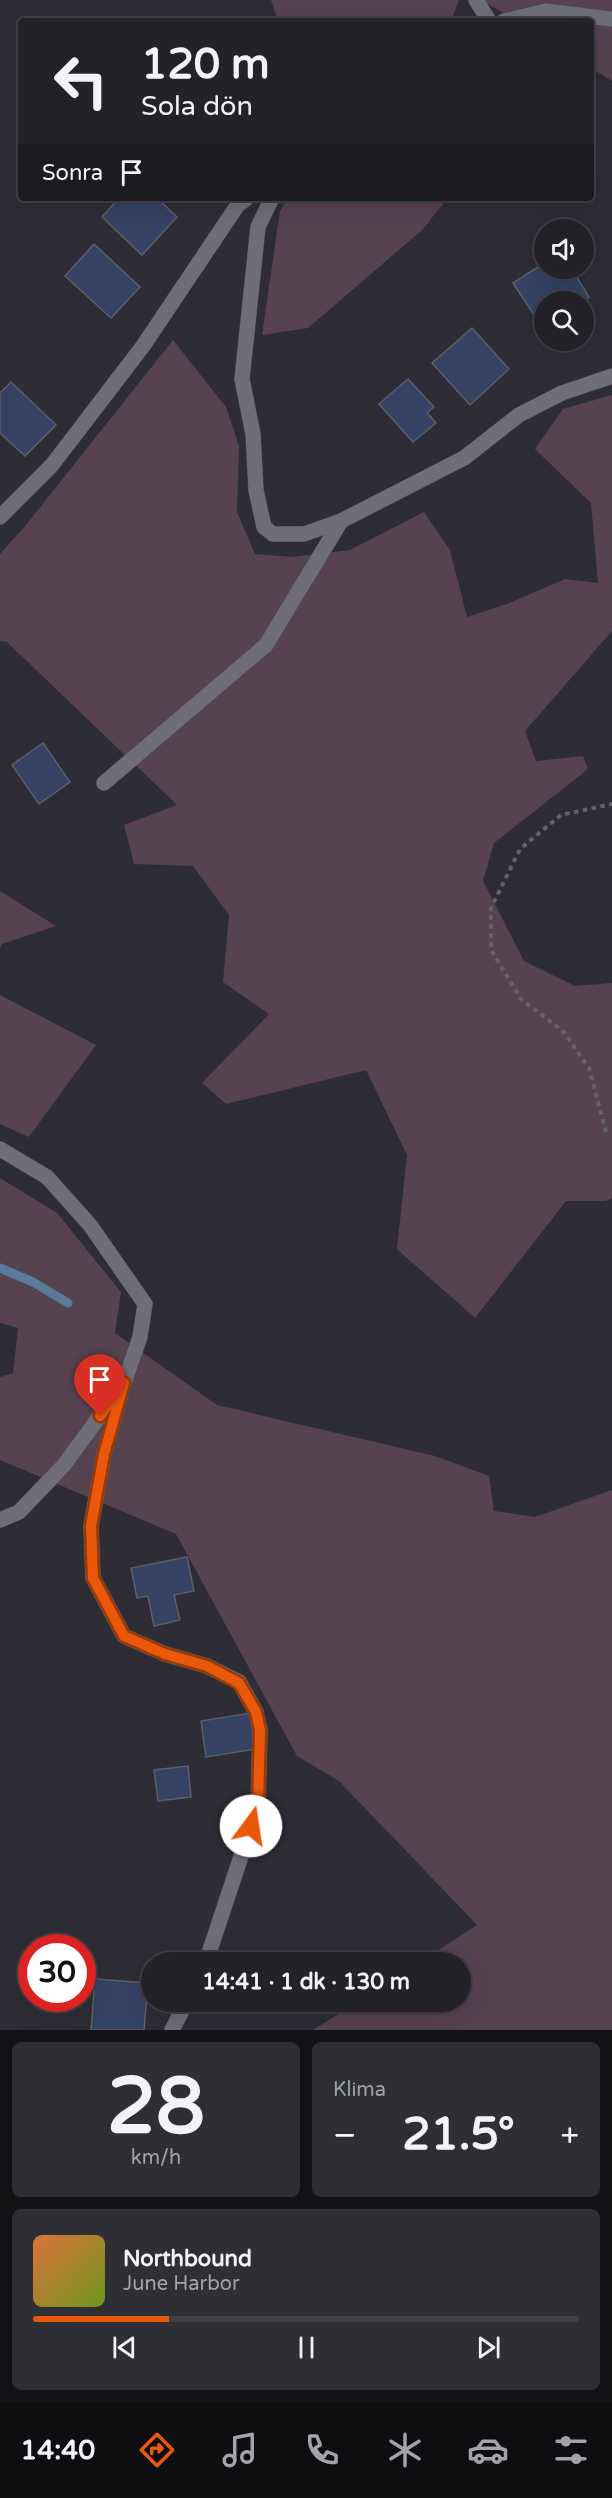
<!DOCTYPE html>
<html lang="tr">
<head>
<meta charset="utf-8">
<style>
	:root { --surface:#222228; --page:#2e2f34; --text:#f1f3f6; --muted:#a2a4a8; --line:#3f3f45; --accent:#ea580c }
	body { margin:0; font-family:"Varela Round",sans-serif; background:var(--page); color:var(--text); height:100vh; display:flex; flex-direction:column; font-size:22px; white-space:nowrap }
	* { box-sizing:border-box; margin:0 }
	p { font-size:20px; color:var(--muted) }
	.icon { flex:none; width:33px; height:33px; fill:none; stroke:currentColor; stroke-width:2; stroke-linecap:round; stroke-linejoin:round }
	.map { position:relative; height:2030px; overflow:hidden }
	.side { display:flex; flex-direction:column; gap:12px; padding:12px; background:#131316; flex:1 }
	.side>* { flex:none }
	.guide { position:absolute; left:18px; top:18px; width:576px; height:183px; border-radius:6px; box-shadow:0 6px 24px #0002,0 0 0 2px var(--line); background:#222228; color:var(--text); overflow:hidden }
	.fabs { position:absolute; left:534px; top:219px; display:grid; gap:12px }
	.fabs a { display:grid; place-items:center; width:60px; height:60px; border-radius:50%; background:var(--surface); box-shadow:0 6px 24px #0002,0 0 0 2px var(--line); font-size:30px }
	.speed { position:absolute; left:18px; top:1934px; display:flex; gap:12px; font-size:30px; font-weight:700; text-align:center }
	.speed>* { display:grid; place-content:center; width:78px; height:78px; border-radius:50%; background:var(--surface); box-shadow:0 6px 24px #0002,0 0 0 2px var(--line); line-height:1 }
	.speed .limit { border:9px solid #d22; background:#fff; color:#111 }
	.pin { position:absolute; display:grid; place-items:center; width:51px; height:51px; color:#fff; margin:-62px -26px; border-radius:50% 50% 50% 0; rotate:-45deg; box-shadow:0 0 6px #0007 }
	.pin .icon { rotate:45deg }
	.me { position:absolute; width:66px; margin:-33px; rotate:14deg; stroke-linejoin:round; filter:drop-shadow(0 0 4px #0008) }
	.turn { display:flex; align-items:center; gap:21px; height:126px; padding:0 24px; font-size:27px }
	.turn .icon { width:78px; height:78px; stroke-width:2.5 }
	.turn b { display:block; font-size:42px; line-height:51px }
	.then { display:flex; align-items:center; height:57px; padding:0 24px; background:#0003; gap:12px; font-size:22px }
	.big { font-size:45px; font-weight:700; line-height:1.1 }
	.side .widget { flex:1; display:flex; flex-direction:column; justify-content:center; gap:9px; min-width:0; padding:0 21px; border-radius:9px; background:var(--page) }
	.side .dial { align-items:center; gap:0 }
	.dial b { font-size:78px; line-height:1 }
	.song { display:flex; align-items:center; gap:18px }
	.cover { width:72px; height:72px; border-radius:9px; background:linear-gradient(135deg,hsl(20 70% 55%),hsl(80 70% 35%)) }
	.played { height:6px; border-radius:3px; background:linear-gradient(90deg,var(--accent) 25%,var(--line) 25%) }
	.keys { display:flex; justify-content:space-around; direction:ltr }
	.heat { display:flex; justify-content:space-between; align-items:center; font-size:33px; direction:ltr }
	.side .tiles { flex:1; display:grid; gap:12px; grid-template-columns:1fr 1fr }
	.widget:last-child { grid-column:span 2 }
	.trip { position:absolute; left:141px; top:1952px; width:330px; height:60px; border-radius:30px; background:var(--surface); box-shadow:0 6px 24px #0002,0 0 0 2px var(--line); font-weight:700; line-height:60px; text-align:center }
	.dock { display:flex; height:96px; justify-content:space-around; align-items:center; background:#0e0e10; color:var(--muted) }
	.dock .icon { width:42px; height:42px }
	.dock .current { color:var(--accent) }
	.dock b { font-size:27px; color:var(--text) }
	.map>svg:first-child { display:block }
</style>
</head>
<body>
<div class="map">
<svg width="612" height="2030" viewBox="0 0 612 2030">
	<rect width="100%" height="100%" fill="#2e2d35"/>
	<path fill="#574250" d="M271,0H459L451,21H278Z
		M482,0H612V81L591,68V21H516Z
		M288,198H448L422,230L308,328L262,335L280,211Z
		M173,340L226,407L239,446L237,512L255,554L293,557L350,550L424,512L450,550L467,617L507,604L565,579L598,583L591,503L535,449L563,409L612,395V631L525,731L536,761L583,756L588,769L494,843L483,881L524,961L575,986L612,983V1198L606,1201H566L475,1318L397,1249L407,1155L366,1070L226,1104L202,1083L269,1014L223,982L229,915L193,866L134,864L124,825L177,805L7,642L0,641V554L26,525Z
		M0,891L56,926L2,944L0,949Z
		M0,995L96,1045L29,1137L0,1124Z
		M0,1178L57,1213L121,1292L115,1333L217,1405L435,1456L489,1476L494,1511L535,1517L612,1490V2030H313L359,2001H460V1962H420L477,1925L339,1781L297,1756L176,1534L0,1460V1377L13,1373L18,1328L0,1323Z"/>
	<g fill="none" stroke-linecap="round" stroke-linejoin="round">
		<path stroke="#597c9a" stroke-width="9" d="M0,1268L33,1282L68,1303"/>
	</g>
	<path fill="#354264" stroke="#5c5f68" stroke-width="1.5" d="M119,198H157L177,217L142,255L102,217Z
		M94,244L140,287L111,318L65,276Z
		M544,263V268H571L589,297L582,302H544V325L542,327L513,283Z
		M472,328L509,369L470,405L432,363Z
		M408,379L434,407L427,413L436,423L413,442L379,404Z
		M11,382L56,425L25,456L0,433V393Z
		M43,743L70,782L39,804L12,765Z
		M187,1557L194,1591L174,1595L180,1620L154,1626L148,1596L137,1598L131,1568Z
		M251,1713L256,1749L206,1757L201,1721Z
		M188,1766L191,1797L158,1801L154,1770Z
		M95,1979L148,1983L144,2030H91Z"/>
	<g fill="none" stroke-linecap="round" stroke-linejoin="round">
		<g stroke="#4b4a51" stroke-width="16">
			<path id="street" d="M476,0L489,21
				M504,21L546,11L612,19
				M272,198L258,227L242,379L253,434L256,490L264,527L273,534H304L341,521L464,458L519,415L562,393L612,376
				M0,517L52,465L143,346L237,206L247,198
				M104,783L266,645L341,521
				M0,1149L47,1177L90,1225L145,1304L140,1337L124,1383L64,1465L19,1512L0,1520
				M124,1383L104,1454L91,1526L93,1578L124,1636L165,1654L207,1666L239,1682L256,1712L260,1730L258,1805L206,1962
				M172,2030L187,2001"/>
		</g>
		<path stroke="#63636a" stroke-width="4" stroke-dasharray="4.5 4.5" stroke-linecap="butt" d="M606,1132L589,1068L563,1031L521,999L491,950V908L520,849L561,815L612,804"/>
		<use href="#street" stroke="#6f6d77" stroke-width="15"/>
	</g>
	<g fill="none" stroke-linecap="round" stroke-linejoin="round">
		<g stroke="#983908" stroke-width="15">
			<path id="route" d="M100,1416L124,1383L104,1454L91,1526L93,1578L124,1636L165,1654L207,1666L239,1683L256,1712L260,1730L258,1805L251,1826"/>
		</g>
		<use href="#route" stroke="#ea580c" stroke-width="10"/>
	</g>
</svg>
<div class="fabs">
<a><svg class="icon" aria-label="sound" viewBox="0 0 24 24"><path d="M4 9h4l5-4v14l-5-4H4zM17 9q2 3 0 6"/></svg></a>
<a><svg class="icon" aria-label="search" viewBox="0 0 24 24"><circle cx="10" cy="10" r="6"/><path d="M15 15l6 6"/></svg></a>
</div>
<div class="speed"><div class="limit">30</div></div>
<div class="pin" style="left:100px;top:1416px;background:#d93025"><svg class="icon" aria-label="arrive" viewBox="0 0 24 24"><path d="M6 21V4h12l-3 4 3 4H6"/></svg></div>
<svg class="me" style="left:251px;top:1826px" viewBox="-20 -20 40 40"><circle r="19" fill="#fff"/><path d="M0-13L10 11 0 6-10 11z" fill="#ea580c"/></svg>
<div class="trip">14:41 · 1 dk · 130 m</div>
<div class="guide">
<div class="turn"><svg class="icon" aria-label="left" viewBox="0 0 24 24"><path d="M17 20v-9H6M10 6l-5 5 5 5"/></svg><div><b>120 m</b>Sola dön</div></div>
<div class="then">Sonra<svg class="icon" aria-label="arrive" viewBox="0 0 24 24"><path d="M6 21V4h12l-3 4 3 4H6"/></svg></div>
</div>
</div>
<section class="side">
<div class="tiles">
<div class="widget dial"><b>28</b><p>km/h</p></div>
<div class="widget"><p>Klima</p>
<div class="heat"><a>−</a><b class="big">21.5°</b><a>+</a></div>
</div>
<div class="widget">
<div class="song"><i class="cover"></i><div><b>Northbound</b><p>June Harbor</p></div></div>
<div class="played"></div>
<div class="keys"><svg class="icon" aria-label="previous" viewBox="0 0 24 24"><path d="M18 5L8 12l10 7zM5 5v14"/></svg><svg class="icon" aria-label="pause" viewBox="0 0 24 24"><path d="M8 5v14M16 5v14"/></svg><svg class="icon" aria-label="next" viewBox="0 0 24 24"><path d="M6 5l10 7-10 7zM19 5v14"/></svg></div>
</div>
</div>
</section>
<nav class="dock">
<b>14:40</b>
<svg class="icon current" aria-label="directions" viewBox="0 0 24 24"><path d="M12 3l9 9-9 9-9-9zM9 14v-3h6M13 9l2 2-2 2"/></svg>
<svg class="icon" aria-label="music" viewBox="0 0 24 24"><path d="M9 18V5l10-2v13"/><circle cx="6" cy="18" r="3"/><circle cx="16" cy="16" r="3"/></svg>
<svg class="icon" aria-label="phone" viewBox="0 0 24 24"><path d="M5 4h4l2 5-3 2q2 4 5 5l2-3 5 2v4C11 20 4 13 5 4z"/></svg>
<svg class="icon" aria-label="climate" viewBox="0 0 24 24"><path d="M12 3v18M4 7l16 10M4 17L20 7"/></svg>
<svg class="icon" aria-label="car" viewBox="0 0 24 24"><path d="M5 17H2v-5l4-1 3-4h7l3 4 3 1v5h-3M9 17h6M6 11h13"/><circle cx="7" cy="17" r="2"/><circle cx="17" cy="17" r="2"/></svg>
<svg class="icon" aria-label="filters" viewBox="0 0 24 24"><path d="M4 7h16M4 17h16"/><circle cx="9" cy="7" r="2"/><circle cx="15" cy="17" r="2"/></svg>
</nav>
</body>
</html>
